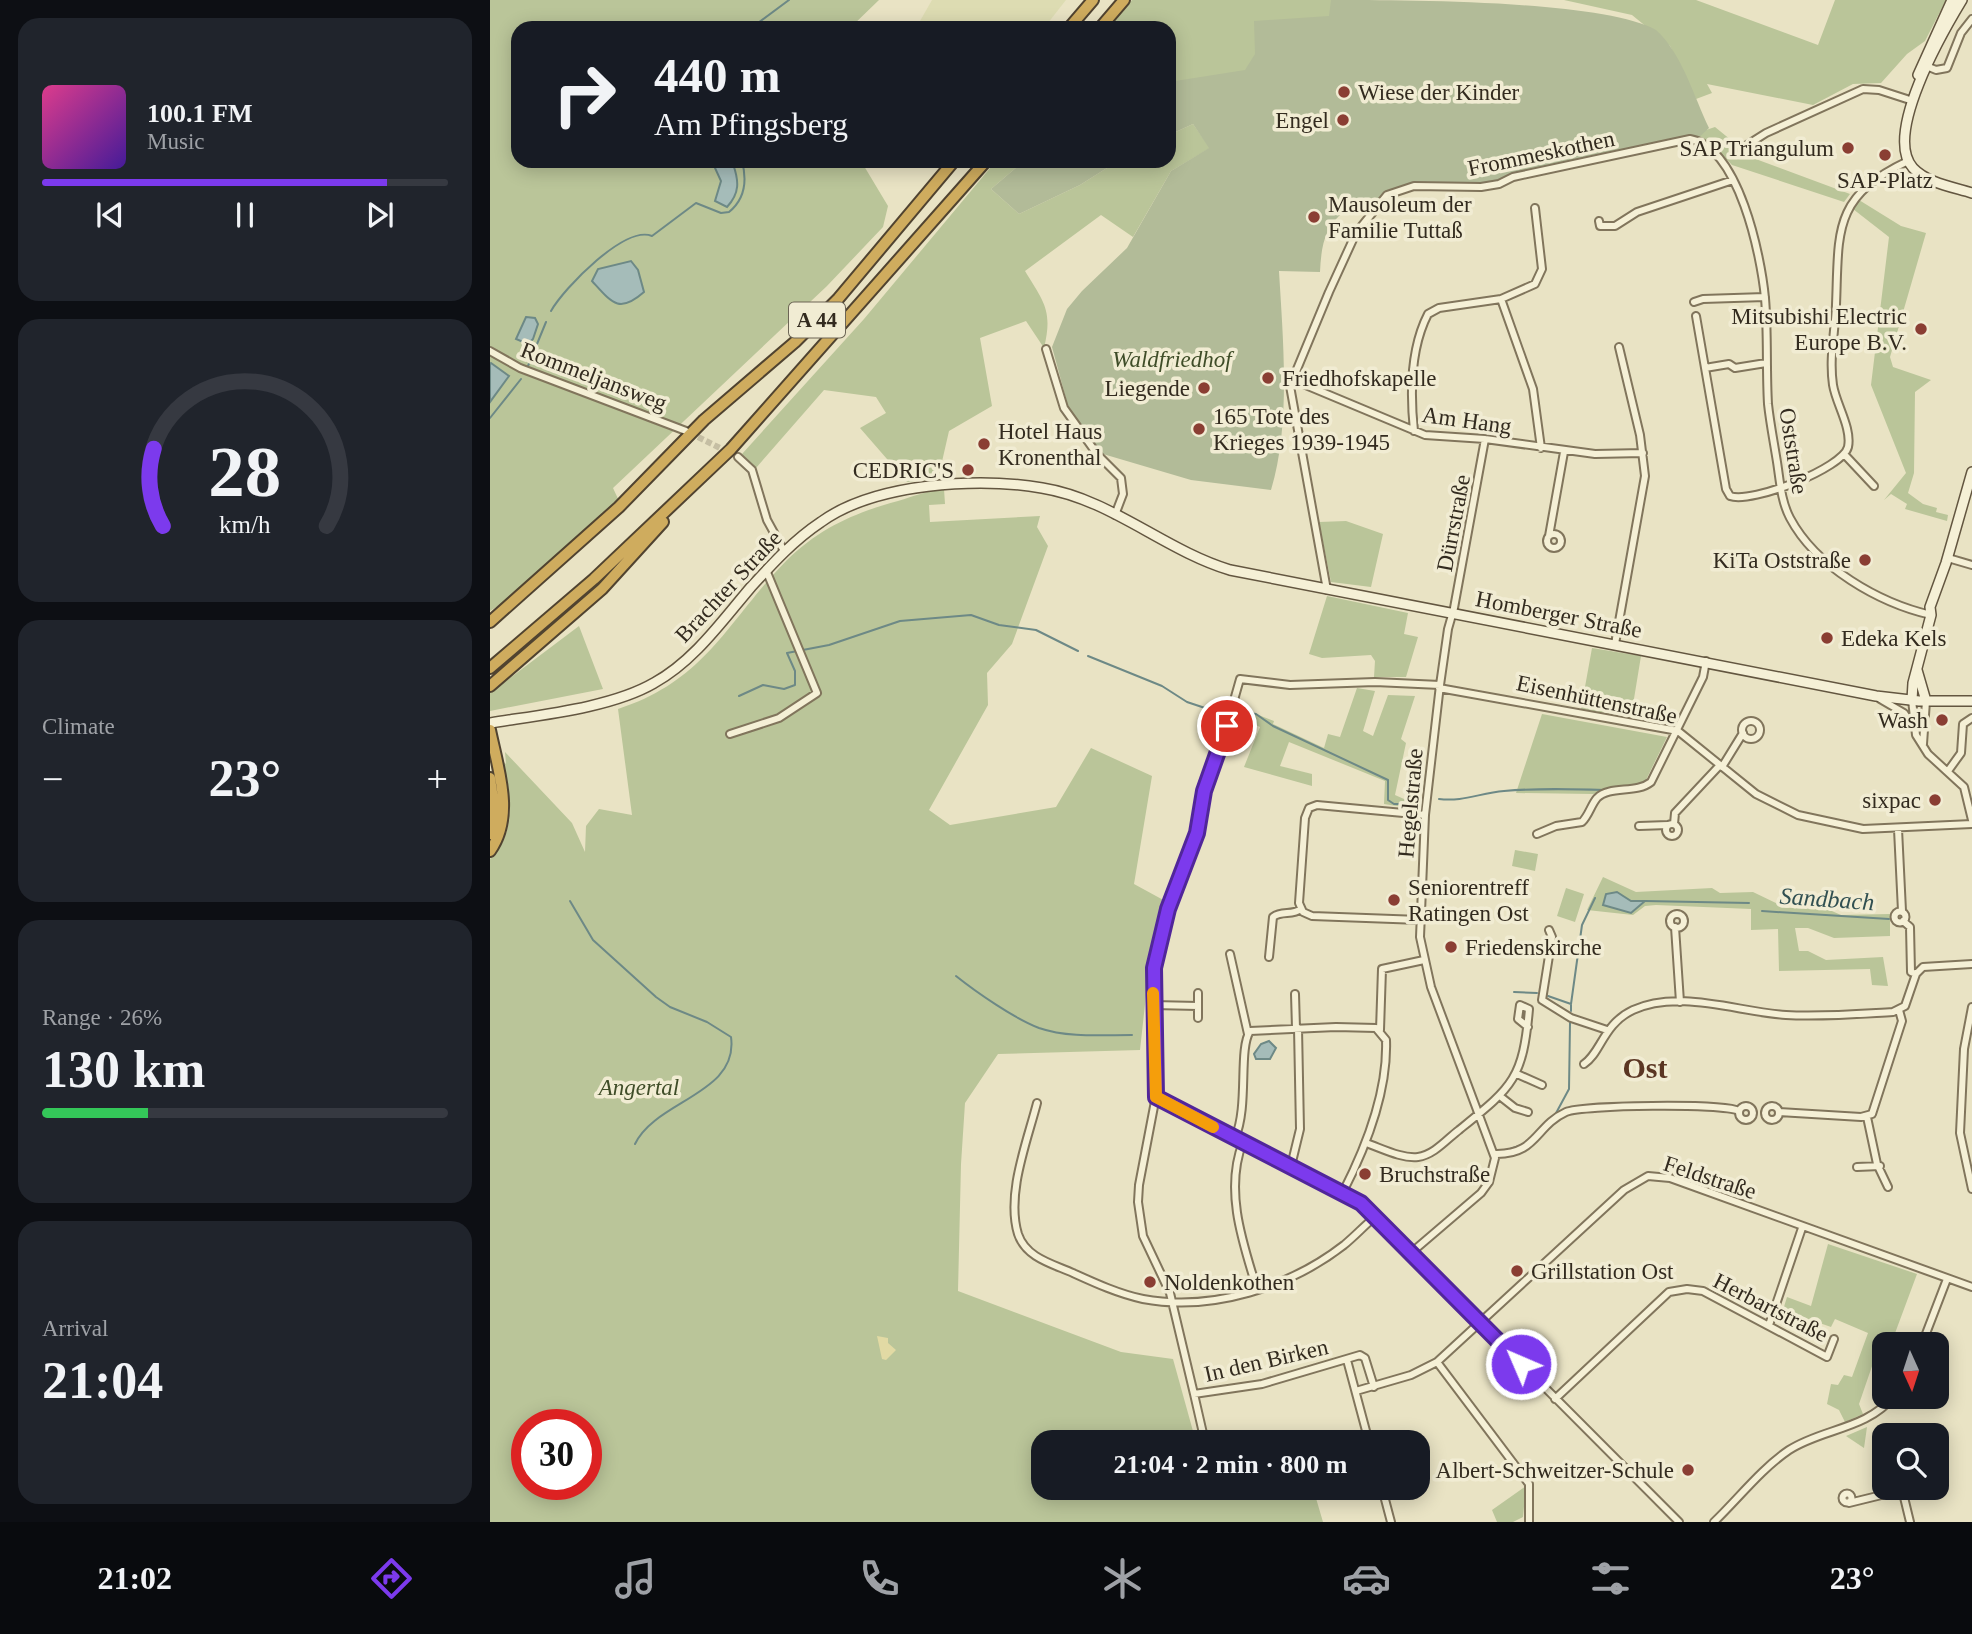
<!DOCTYPE html>
<html lang="en">
<head>
<meta charset="utf-8">
<style>
	:root { --surface:#171b24; --page:#20242c; --text:#f1f3f6; --muted:#9ea1a6; --line:#363941; --accent:#7c3aed }
	body { margin:0; font-family:"Times New Roman",serif; background:var(--page); color:var(--text); height:100vh; display:flex; flex-direction:column; font-size:26px; white-space:nowrap }
	* { box-sizing:border-box; margin:0 }
	p { font-size:23px; color:var(--muted) }
	.icon { flex:none; width:38px; height:38px; fill:none; stroke:currentColor; stroke-width:2; stroke-linecap:round; stroke-linejoin:round }
	.map { position:relative; flex:1; overflow:hidden }
	.sheet { display:flex; flex-direction:column; gap:18px; padding:18px; background:#0d0f14; width:490px }
	.sheet>* { flex:none }
	.banner { position:absolute; left:21px; top:21px; width:665px; height:147px; border-radius:21px; box-shadow:0 4px 18px #0003; background:#171b24; color:var(--text); overflow:hidden }
	.needle { width:46px; rotate:177deg }
	.tools { position:absolute; left:1382px; top:1332px; display:grid; gap:14px }
	.tools a { display:grid; place-items:center; width:77px; height:77px; border-radius:14px; background:var(--surface); box-shadow:0 4px 18px #0003; font-size:35px }
	.speed { position:absolute; left:21px; top:1409px; display:flex; gap:14px; font-size:35px; font-weight:700; text-align:center }
	.speed>* { display:grid; place-content:center; width:91px; height:91px; border-radius:50%; background:var(--surface); box-shadow:0 4px 18px #0003; line-height:1 }
	.speed .limit { border:10px solid #d22; background:#fff; color:#111 }
	.pin { position:absolute; display:grid; place-items:center; width:60px; height:60px; color:#fff; margin:-30px; border:4px solid #fff; border-radius:50%; box-shadow:0 2px 7px #0007 }
	.me { position:absolute; width:77px; margin:-38px; rotate:315deg; stroke-linejoin:round; filter:drop-shadow(0 0 5px #0008) }
	.turn { display:flex; align-items:center; gap:24px; height:147px; padding:0 28px; font-size:32px }
	.turn .icon { width:91px; height:91px; stroke-width:2.5 }
	.turn b { display:block; font-size:49px; line-height:60px }
	.big { font-size:52px; font-weight:800; line-height:1.1 }
	.sheet .tile { flex:1; display:flex; flex-direction:column; justify-content:center; gap:10px; min-width:0; padding:0 24px; border-radius:21px; background:var(--page) }
	.sheet .dial { align-items:center; gap:0 }
	.dial svg { height:182px; overflow:visible; fill:none; stroke:var(--line); stroke-width:7; stroke-linecap:round; text-anchor:middle }
	.dial text { fill:var(--text); stroke:none }
	.song { display:flex; align-items:center; gap:21px }
	.cover { width:84px; height:84px; border-radius:10px; background:linear-gradient(135deg,hsl(330 70% 55%),hsl(260 70% 35%)) }
	.played { height:7px; border-radius:4px; background:linear-gradient(90deg,var(--accent) 85%,var(--line) 85%) }
	.keys { display:flex; justify-content:space-around; direction:ltr }
	.heat { display:flex; justify-content:space-between; align-items:center; font-size:38px; direction:ltr }
	.charge { height:10px; border-radius:5px; background:linear-gradient(90deg,#34c759 26%,var(--line) 0) }
	.trip { position:absolute; left:541px; top:1430px; width:399px; height:70px; border-radius:21px; background:var(--surface); box-shadow:0 4px 18px #0003; font-weight:800; line-height:70px; text-align:center }
	.dock { display:flex; height:112px; justify-content:space-around; align-items:center; background:#090b0e; color:var(--muted) }
	.dock .icon { width:49px; height:49px }
	.dock .on { color:var(--accent) }
	.dock b { font-size:32px; color:var(--text) }
	main { display:flex; flex:1; min-height:0 }
	.map>svg:first-child { display:block }
</style>
</head>
<body>
<main>
<section class="sheet">
<div class="tile">
<div class="song"><i class="cover"></i><div><b>100.1 FM</b><p>Music</p></div></div>
<div class="played"></div>
<div class="keys"><svg class="icon" aria-label="previous" viewBox="0 0 24 24"><path d="M18 5L8 12l10 7zM5 5v14"/></svg><svg class="icon" aria-label="pause" viewBox="0 0 24 24"><path d="M8 5v14M16 5v14"/></svg><svg class="icon" aria-label="next" viewBox="0 0 24 24"><path d="M6 5l10 7-10 7zM19 5v14"/></svg></div>
</div>
<div class="tile dial"><svg viewBox="0 0 100 80">
<path d="M14 69A42 42 0 1 1 86 69"/>
<path d="M14 69A42 42 0 0 1 10 35" stroke="#7c3aed"/>
<text x="50" y="56" font-size="32" font-weight="700">28</text>
<text x="50" y="72" font-size="11">km/h</text>
</svg></div>
<div class="tile"><p>Climate</p>
<div class="heat"><a>−</a><b class="big">23°</b><a>+</a></div>
</div>
<div class="tile"><p>Range · 26%</p><b class="big">130 km</b><div class="charge"></div></div>
<div class="tile"><p>Arrival</p><b class="big">21:04</b></div>
</section>
<div class="map">
<svg width="1482" height="1522" viewBox="0 0 1482 1522">
	<rect width="100%" height="100%" fill="#e9e3c4"/>
	<path fill="#dddcb2" d="M442,0H576L554,28H426Z"/>
	<path fill="#bac599" fill-rule="evenodd" d="M0,0H389L360,28H28V161H371L398,206L393,227L337,286L123,488L130,503L16,601L0,611Z
		M642,0H845L841,51L761,74L679,88V28H617Z
		M1074,0H1206L1328,45L1345,0H1456L1435,41L1417,54L1391,83L1363,84L1323,105L1217,84L1222,93L1206,99L1180,46L1142,15Z
		M703,124L720,148L681,171L643,237L611,215L535,271C554,302 563,311 554,348L536,321L490,338L502,406L459,431L448,479L417,482L370,428L396,413L386,397L334,390L266,468L252,454L374,319L506,161H534L501,189L529,214L590,185L628,161H679V135Z
		M1225,127L1263,158L1360,194L1354,202L1242,165L1219,141L1206,140L1213,131Z
		M1369,200L1411,226L1436,233L1400,357L1403,367L1441,380L1425,392L1424,473L1418,493L1433,504L1447,508L1446,512L1458,515L1457,521L1415,509L1417,504L1401,494L1394,500L1416,473L1381,385L1399,237L1363,209Z
		M454,489L455,504L439,505L440,522L550,516L547,527L558,546L522,644L497,673L498,705L439,810L460,825L566,807L601,748L662,776L644,884L677,902L659,968L650,1050L508,1054L475,1103L471,1164L468,1291L631,1352L683,1359L706,1442H553V1488H823L833,1522H0V859C29,831 19,794 11,760L16,764L15,752L82,823L95,852L96,826L109,809L142,815L128,709C217,680 237,621 297,560C330,528 364,513 408,501C424,496 437,491 454,489ZM37,1424H96V1484H37Z
		M856,521L893,534L881,587L841,582L829,522Z
		M837,596L918,613L914,634L928,637L916,677H884L885,661L881,655L832,658L819,654Z
		M89,626L113,689L0,711V693Z
		M1102,648L1151,656L1141,717L1091,709Z
		M867,688L885,691L873,731L883,736L898,695L925,696L911,739L916,743L905,795L923,803L926,809L894,804L895,781L799,742L790,766L822,774V786L754,767L770,727L746,716L748,707L784,721L783,724L834,748L838,734L850,737Z
		M1052,714L1177,737L1154,784L1103,794L1026,793Z
		M1025,850L1048,854L1045,871L1022,866Z
		M1113,877L1146,892L1222,888L1230,893L1263,892L1296,908H1335L1351,915L1400,914V936L1344,938L1318,928H1305L1309,951H1318L1336,960L1393,957L1398,986L1382,985L1380,969L1289,971L1288,929L1261,930V909L1166,905L1155,906L1143,915L1097,910Z
		M1076,888L1094,894L1085,922L1067,916Z
		M1338,1244L1427,1274L1401,1344L1390,1343L1369,1404L1373,1414L1355,1422L1349,1410L1337,1404L1341,1384L1348,1385L1354,1375L1362,1377L1378,1333L1345,1319L1341,1327L1293,1310L1297,1297L1321,1306Z
		M1377,1427L1374,1448L1356,1436Z
		M1036,1486L1033,1517L1023,1522H1007L1002,1510Z"/>
	<path fill="#e2daa4" d="M387,1336L398,1338V1343L406,1350L396,1360L392,1359Z"/>
	<path fill="#b2bb98" d="M841,0C913,0 1114,0 1166,30C1192,53 1204,97 1219,128L1206,140L1023,177L1009,185L924,186L854,212C834,226 831,249 830,272L789,271C793,340 801,424 781,490L701,480L613,454L592,432L578,406L562,347L577,309L592,291L637,248L681,171L719,148L703,124L679,135V82L755,70L765,54L764,21L839,16Z
		M534,161H628L590,185L529,214L501,189Z"/>
	<path fill="#a5bcb9" stroke="#6d8986" stroke-width="2" d="M231,162L243,164C249,181 250,193 237,207L225,201L231,181L225,168Z
		M141,261L148,270L154,292C129,314 122,303 102,281L108,269Z
		M36,317L45,318L48,324L43,339L38,344L26,339Z
		M1,363L19,376L0,402V364Z
		M1127,892L1141,901H1155L1141,913L1113,905L1116,894Z
		M779,1041L786,1048L780,1059H766L764,1054L771,1044Z"/>
	<g fill="none" stroke-linecap="round" stroke-linejoin="round">
		<path stroke="#6d8986" stroke-width="2" d="M261,28L299,0
			M61,311C74,288 135,225 162,236L206,203L231,213L239,212C255,199 257,180 252,161
			M38,366L56,322
			M0,418L31,379
			M598,656L672,686L697,702L715,708L733,710
			M249,696L273,685L294,689L305,685V671L297,653L339,645L410,621L481,615L509,625L546,630L588,651
			M752,712L766,714L783,726L898,780V800L904,804H924
			M949,799C973,802 990,793 1014,791C1049,788 1082,789 1118,790
			M80,901L103,940L166,997L180,1007L217,1022L241,1037C249,1094 166,1100 145,1144
			M1155,901L1259,903
			M1272,911L1399,919
			M466,976C486,992 525,1019 549,1028C578,1038 612,1035 642,1035
			M1024,992L1047,993
			M1058,996L1081,1004L1092,925L1105,898
			M1081,1011V1005
			M1065,1115L1079,1089L1080,1023
			M1014,1151L1032,1145"/>
		<path stroke="#c5bea3" stroke-width="6" stroke-dasharray="6 3" stroke-linecap="butt" d="M200,433L248,457"/>
		<g stroke="#81755c" stroke-width="10">
			<path id="street" d="M1434,65L1446,70L1457,68L1471,33L1482,19
				M1257,145L1276,133L1373,89L1389,90L1423,101
				M1109,221L1110,226H1125L1147,212L1243,180
				M1011,299L1043,389L1051,448
				M1204,302L1213,299L1275,297
				M1206,316L1236,489L1240,496C1262,504 1353,468 1358,447C1362,428 1346,404 1343,385C1339,358 1345,332 1346,305C1349,231 1342,197 1418,161
				M556,349L574,408L607,454L631,478L633,494L625,515
				M0,351L30,368L196,431
				M1215,368L1239,364L1245,368L1276,363
				M801,379L935,435L995,439L1105,454L1153,453
				M924,431C920,393 920,349 938,314L949,308L1011,299L1045,284L1052,269L1045,208
				M1354,454L1384,486
				M248,457L262,470L277,520L294,551
				M1057 541a7 7 0 1 1 14 0a7 7 0 1 1-14 0Z
				M1059,536L1074,452
				M1458,558L1482,565
				M837,590L800,386L839,292L866,233L897,195L924,186L991,187L1009,184L1023,177L1200,139C1249,147 1271,256 1275,298C1278,334 1276,369 1278,404C1280,423 1284,443 1287,462C1290,481 1291,501 1300,518C1326,567 1389,603 1441,615
				M1125,644L1155,476L1150,435L1129,347
				M949,688L1188,731L1266,794L1308,815L1373,829L1482,824
				M1390,699L1414,713L1422,725
				M1422,700L1426,735L1438,754L1474,787L1482,820
				M1252 730a9 9 0 1 1 18 0a9 9 0 1 1-18 0Z
				M240,734L289,718L327,693L276,570
				M1433,744L1436,701
				M1232,767L1253,733
				M1458,771L1471,753L1473,724L1482,718
				M1176 830a6 6 0 1 1 12 0a6 6 0 1 1-12 0Z
				M1184,824L1185,813L1230,765
				M1149,826L1178,825
				M1408,829L1412,911
				M1047,834L1066,826L1092,822C1099,815 1101,805 1107,798C1120,785 1146,794 1161,782L1213,677L1216,661
				M1404.5 917a5.5 5.5 0 1 1 11 0a5.5 5.5 0 1 1-11 0Z
				M1180 921a7 7 0 1 1 14 0a7 7 0 1 1-14 0Z
				M930,920L822,916L813,912L809,903L815,818L819,808L827,805L935,815
				M1413,921L1420,927L1421,972L1426,974
				M1185,927L1190,1002
				M1059,930L1062,937L1052,1000L1081,1018L1117,1030
				M740,954L758,1034
				M779,957L783,917C792,910 802,916 811,909
				M708,993V1018
				M805,994L806,1028
				M663,1005L708,1006
				M1482,1007L1474,1049L1470,1133L1482,1189
				M890,1030L892,969L934,960
				M1094,1064C1111,1053 1113,1024 1143,1010C1189,989 1248,1012 1296,1015C1332,1017 1368,1014 1403,1012L1415,1006L1426,974L1433,967L1482,964
				M1027,1074L1052,1085
				M666,1096L871,1203L1189,1522
				M1011,1097L1025,1108L1038,1112
				M547,1103C537,1142 516,1194 528,1234C536,1258 563,1264 583,1273C605,1283 629,1294 653,1299C722,1312 800,1287 854,1245C865,1236 875,1225 886,1216
				M1249 1113a7 7 0 1 1 14 0a7 7 0 1 1-14 0Z
				M1275 1113a7 7 0 1 1 14 0a7 7 0 1 1-14 0Z
				M1289,1112L1371,1117L1382,1114L1412,1021L1409,1010
				M1377,1117L1387,1164L1398,1187
				M745,1138C759,1106 748,1050 760,1031L846,1027L886,1028L896,1040C898,1092 876,1147 853,1192
				M753,1142C734,1190 753,1244 767,1289
				M876,1143C891,1148 912,1159 928,1157C944,1155 957,1139 969,1130C1022,1087 1033,1080 1039,1009L1030,1005L1028,1019L1038,1027
				M1005,1154C1047,1155 1045,1126 1076,1112C1092,1105 1233,1103 1249,1111
				M801,1166L810,1129L808,1028
				M1367,1167L1390,1166
				M922,1252L991,1193L999,1182L1005,1158L941,987L930,937L935,815L950,685L958,629L964,608L995,439
				M1279,1325L1312,1228
				M1432,1344L1457,1279
				M857,1360L879,1442
				M947,1362L1039,1484V1522
				M884,1387L875,1358L870,1355L772,1384L704,1394L680,1293L653,1236L648,1202L649,1185L666,1096L664,968L678,909L707,833L711,802L733,739L750,679L800,685L885,682L950,685
				M866,1391L921,1375L947,1362L1134,1190L1158,1176L1180,1178L1482,1287
				M704,1394L715,1442
				M1065,1399L1179,1292L1197,1289L1213,1291L1337,1357L1344,1339
				M1447,1481L1451,1480
				M892,1488L901,1522
				M1412,1489L1420,1522
				M1352.5 1498a4.5 4.5 0 1 1 9 0a4.5 4.5 0 1 1-9 0Z
				M1359,1503L1420,1488
				M1224,1522C1248,1499 1271,1469 1299,1450C1333,1428 1376,1430 1404,1396"/>
		</g>
		<g stroke="#635640" stroke-width="12">
			<path id="secondary" d="M1472,0C1452,33 1393,135 1423,168C1437,183 1463,187 1482,193
				M1428,75L1462,0
				M1427,670L1436,701
				M1422,700L1423,683L1441,615L1440,607L1456,563L1482,472
				M0,723C49,715 121,708 164,683C204,661 232,621 261,587C283,563 304,540 331,522C385,483 488,477 552,488C621,499 674,550 740,570L1386,696L1429,701H1482"/>
		</g>
		<g stroke="#504330" stroke-width="14">
			<path id="highway" d="M579,28L603,0
				M610,28L634,0
				M0,622L129,507L214,420L305,342L348,299L464,161
				M0,668L104,579L241,449L496,161
				M0,686L112,589L173,522
				M0,730C8,769 25,816 0,851
				M0,778L5,812L0,834"/>
		</g>
		<use href="#street" stroke="#f5f0d6" stroke-width="6"/>
		<use href="#secondary" stroke="#f5f0d6" stroke-width="9"/>
		<use href="#highway" stroke="#cfac5e" stroke-width="10"/>
	</g>
	<g fill="none" stroke-linecap="round" stroke-linejoin="round">
		<g stroke="#51269a" stroke-width="18">
			<path id="route" d="M737,726L714,791L707,833L678,909L664,968L666,1097L871,1203L1031,1364"/>
		</g>
		<use href="#route" stroke="#7c3aed" stroke-width="12"/>
		<path stroke="#f59e0b" stroke-width="12" d="M663,993L666,1097L723,1127"/>
	</g>
	<g fill="#8a3e33" stroke="#f1ecd3" stroke-width="2.5">
		<circle cx="854" cy="92" r="7"/>
		<circle cx="853" cy="120" r="7"/>
		<circle cx="1358" cy="148" r="7"/>
		<circle cx="1395" cy="155" r="7"/>
		<circle cx="824" cy="217" r="7"/>
		<circle cx="1431" cy="329" r="7"/>
		<circle cx="778" cy="378" r="7"/>
		<circle cx="714" cy="388" r="7"/>
		<circle cx="709" cy="429" r="7"/>
		<circle cx="494" cy="444" r="7"/>
		<circle cx="478" cy="470" r="7"/>
		<circle cx="1375" cy="560" r="7"/>
		<circle cx="1337" cy="638" r="7"/>
		<circle cx="1452" cy="720" r="7"/>
		<circle cx="1445" cy="800" r="7"/>
		<circle cx="904" cy="900" r="7"/>
		<circle cx="961" cy="947" r="7"/>
		<circle cx="875" cy="1174" r="7"/>
		<circle cx="1027" cy="1271" r="7"/>
		<circle cx="660" cy="1282" r="7"/>
		<circle cx="1198" cy="1470" r="7"/>
	</g>
	<g text-anchor="middle" stroke-width="7" stroke-linejoin="round" paint-order="stroke">
		<rect fill="#f1ecd3" stroke="#6c6555" stroke-width="2" x="299" y="302.5" width="56" height="35" rx="5"/>
		<g font-size="21" font-weight="bold" fill="#332b1f">
			<text x="327" y="327">A 44</text>
		</g>
		<g font-size="23" fill="#332b1f" stroke="#f1ecd3" text-anchor="start">
			<text x="868" y="100">Wiese der Kinder</text>
			<text x="839" y="128" text-anchor="end">Engel</text>
			<text x="1344" y="156" text-anchor="end">SAP Triangulum</text>
			<text x="1395" y="188" text-anchor="middle">SAP-Platz</text>
			<text x="838" y="212">Mausoleum der<tspan x="838" dy="26">Familie Tuttaß</tspan></text>
			<text x="1417" y="324" text-anchor="end">Mitsubishi Electric<tspan x="1417" dy="26">Europe B.V.</tspan></text>
			<text x="792" y="386">Friedhofskapelle</text>
			<text x="700" y="396" text-anchor="end">Liegende</text>
			<text x="723" y="424">165 Tote des<tspan x="723" dy="26">Krieges 1939-1945</tspan></text>
			<text x="508" y="439">Hotel Haus<tspan x="508" dy="26">Kronenthal</tspan></text>
			<text x="464" y="478" text-anchor="end">CEDRIC'S</text>
			<text x="1361" y="568" text-anchor="end">KiTa Oststraße</text>
			<text x="1351" y="646">Edeka Kels</text>
			<text x="1438" y="728" text-anchor="end">Wash</text>
			<text x="1431" y="808" text-anchor="end">sixpac</text>
			<text x="918" y="895">Seniorentreff<tspan x="918" dy="26">Ratingen Ost</tspan></text>
			<text x="975" y="955">Friedenskirche</text>
			<text x="889" y="1182">Bruchstraße</text>
			<text x="1041" y="1279">Grillstation Ost</text>
			<text x="674" y="1290">Noldenkothen</text>
			<text x="1184" y="1478" text-anchor="end">Albert-Schweitzer-Schule</text>
		</g>
		<g font-size="23" fill="#332b1f" stroke="#f1ecd3">
			<text transform="translate(1051 153) rotate(-12)" y="8">Frommeskothen</text>
			<text transform="translate(104 376) rotate(21)" y="8">Rommeljansweg</text>
			<text transform="translate(977 420) rotate(8)" y="8">Am Hang</text>
			<text transform="translate(1304 451) rotate(81)" y="8">Oststraße</text>
			<text transform="translate(963 523) rotate(-79)" y="8">Dürrstraße</text>
			<text transform="translate(238 586) rotate(-47)" y="8">Brachter Straße</text>
			<text transform="translate(1069 614) rotate(11)" y="8">Homberger Straße</text>
			<text transform="translate(1107 699) rotate(12)" y="8">Eisenhüttenstraße</text>
			<text transform="translate(920 803) rotate(-85)" y="8">Hegelstraße</text>
			<text transform="translate(1220 1177) rotate(18)" y="8">Feldstraße</text>
			<text transform="translate(1281 1307) rotate(27)" y="8">Herbartstraße</text>
			<text transform="translate(776 1360) rotate(-13)" y="8">In den Birken</text>
		</g>
		<g font-size="23" font-style="italic" fill="#3f4d28" stroke="#f1ecd3">
			<text x="682" y="367">Waldfriedhof</text>
			<text x="149" y="1095">Angertal</text>
		</g>
		<g font-size="24" font-style="italic" fill="#304f51" stroke="#f1ecd3">
			<text transform="translate(1337 899) rotate(4)" y="8">Sandbach</text>
		</g>
		<g font-size="30" font-weight="bold" fill="#5b3623" stroke="#f1ecd3">
			<text x="1155" y="1078">Ost</text>
		</g>
	</g>
</svg>
<div class="tools">
<a><svg class="needle" viewBox="-14 -14 28 28"><path d="M0-13l5 13h-10z" fill="#e53935"/><path d="M0 13l5-13h-10z" fill="#9ea1a6"/></svg></a>
<a><svg class="icon" aria-label="search" viewBox="0 0 24 24"><circle cx="10" cy="10" r="6"/><path d="M15 15l6 6"/></svg></a>
</div>
<div class="speed"><div class="limit">30</div></div>
<div class="pin" style="left:737px;top:726px;background:#d93025"><svg class="icon" aria-label="arrive" viewBox="0 0 24 24"><path d="M6 21V4h12l-3 4 3 4H6"/></svg></div>
<svg class="me" style="left:1031px;top:1364px" viewBox="-20 -20 40 40"><circle r="17" fill="#7c3aed" stroke="#fff" stroke-width="3"/><path d="M0-11L8 9 0 5-8 9z" fill="#fff"/></svg>
<div class="trip">21:04 · 2 min · 800 m</div>
<div class="banner">
<div class="turn"><svg class="icon" aria-label="right" viewBox="0 0 24 24"><path d="M7 20v-9h11M14 6l5 5-5 5"/></svg><div><b>440 m</b>Am Pfingsberg</div></div>
</div>
</div>
</main>
<nav class="dock">
<b>21:02</b>
<svg class="icon on" aria-label="directions" viewBox="0 0 24 24"><path d="M12 3l9 9-9 9-9-9zM9 14v-3h6M13 9l2 2-2 2"/></svg>
<svg class="icon" aria-label="music" viewBox="0 0 24 24"><path d="M9 18V5l10-2v13"/><circle cx="6" cy="18" r="3"/><circle cx="16" cy="16" r="3"/></svg>
<svg class="icon" aria-label="phone" viewBox="0 0 24 24"><path d="M5 4h4l2 5-3 2q2 4 5 5l2-3 5 2v4C11 20 4 13 5 4z"/></svg>
<svg class="icon" aria-label="climate" viewBox="0 0 24 24"><path d="M12 3v18M4 7l16 10M4 17L20 7"/></svg>
<svg class="icon" aria-label="car" viewBox="0 0 24 24"><path d="M5 17H2v-5l4-1 3-4h7l3 4 3 1v5h-3M9 17h6M6 11h13"/><circle cx="7" cy="17" r="2"/><circle cx="17" cy="17" r="2"/></svg>
<svg class="icon" aria-label="filters" viewBox="0 0 24 24"><path d="M4 7h16M4 17h16"/><circle cx="9" cy="7" r="2"/><circle cx="15" cy="17" r="2"/></svg>
<b>23°</b>
</nav>
</body>
</html>
